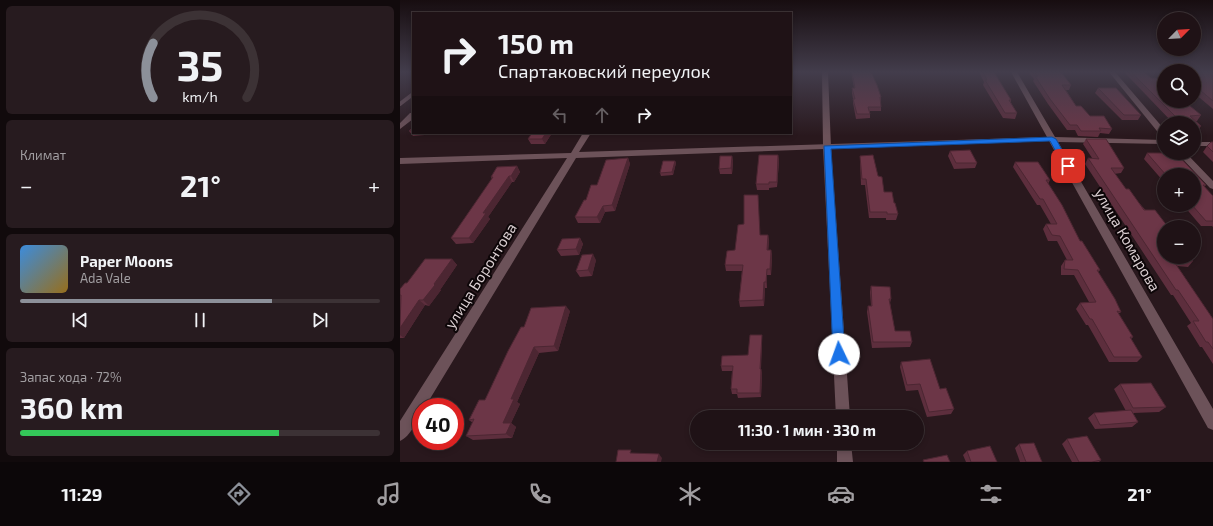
<!DOCTYPE html>
<html lang="ru">
<head>
<meta charset="utf-8">
<style>
	:root { --surface:#1f1216; --page:#271b1f; --text:#f1f3f6; --muted:#a19ea1; --line:#3c3235; --accent:#8c9099 }
	body { margin:0; font-family:"Exo 2",sans-serif; background:var(--page); color:var(--text); height:100vh; display:flex; flex-direction:column; font-size:15px; white-space:nowrap }
	* { box-sizing:border-box; margin:0 }
	p { font-size:13px; color:var(--muted) }
	.icon { flex:none; width:22px; height:22px; fill:none; stroke:currentColor; stroke-width:2; stroke-linecap:round; stroke-linejoin:round }
	.map { position:relative; flex:1; overflow:hidden }
	.panel { display:flex; flex-direction:column; gap:6px; padding:6px; background:#110a0c; width:400px }
	.panel>* { flex:none }
	.guide { position:absolute; left:12px; top:12px; width:380px; height:122px; border-radius:0px; box-shadow:0 2px 6px #0003,0 0 0 1px var(--line); background:#1f1216; color:var(--text); overflow:hidden }
	.needle { width:26px; rotate:66deg }
	.controls { position:absolute; left:757px; top:12px; display:grid; gap:8px }
	.controls a { display:grid; place-items:center; width:44px; height:44px; border-radius:50%; background:var(--surface); box-shadow:0 2px 6px #0003,0 0 0 1px var(--line); font-size:20px }
	.speed { position:absolute; left:12px; top:398px; display:flex; gap:8px; font-size:20px; font-weight:700; text-align:center }
	.speed>* { display:grid; place-content:center; width:52px; height:52px; border-radius:50%; background:var(--surface); box-shadow:0 2px 6px #0003,0 0 0 1px var(--line); line-height:1 }
	.speed .limit { border:6px solid #d22; background:#fff; color:#111 }
	.pin { position:absolute; display:grid; place-items:center; width:34px; height:34px; color:#fff; margin:-17px; border-radius:8px; box-shadow:0 2px 6px #0006 }
	.me { position:absolute; width:44px; margin:-22px; rotate:357deg; stroke-linejoin:round; filter:drop-shadow(0 0 3px #0008) }
	.turn { display:flex; align-items:center; gap:14px; height:84px; padding:0 20px; font-size:18px }
	.turn .icon { width:52px; height:52px; stroke-width:2.5 }
	.turn b { display:block; font-size:28px; line-height:34px }
	.lanes { display:flex; align-items:center; height:38px; padding:0 20px; background:#0003; justify-content:center; gap:20px; direction:ltr }
	.lanes .off { opacity:.35 }
	.big { font-size:30px; font-weight:700; line-height:1.1 }
	.panel .card { flex:1; display:flex; flex-direction:column; justify-content:center; gap:6px; min-width:0; padding:0 14px; border-radius:6px; background:var(--page) }
	.panel .dial { align-items:center; gap:0 }
	.dial svg { height:104px; overflow:visible; fill:none; stroke:var(--line); stroke-width:7; stroke-linecap:round; text-anchor:middle }
	.dial text { fill:var(--text); stroke:none }
	.song { display:flex; align-items:center; gap:12px }
	.cover { width:48px; height:48px; border-radius:6px; background:linear-gradient(135deg,hsl(210 70% 55%),hsl(40 70% 35%)) }
	.played { height:4px; border-radius:2px; background:linear-gradient(90deg,var(--accent) 70%,var(--line) 70%) }
	.keys { display:flex; justify-content:space-around; direction:ltr }
	.heat { display:flex; justify-content:space-between; align-items:center; font-size:22px; direction:ltr }
	.charge { height:6px; border-radius:3px; background:linear-gradient(90deg,#34c759 72%,var(--line) 0) }
	.trip { position:absolute; left:290px; top:410px; width:234px; height:40px; border-radius:20px; background:var(--surface); box-shadow:0 2px 6px #0003,0 0 0 1px var(--line); font-weight:700; line-height:40px; text-align:center }
	.menu { display:flex; height:64px; justify-content:space-around; align-items:center; background:#0c0709; color:var(--muted) }
	.menu .icon { width:28px; height:28px }
	.menu .current { color:var(--accent) }
	.menu b { font-size:18px; color:var(--text) }
	main { display:flex; flex:1; min-height:0 }
	.map>svg:first-child { display:block }
</style>
</head>
<body>
<main>
<section class="panel">
<div class="card dial"><svg viewBox="0 0 100 80">
<path d="M14 69A42 42 0 1 1 86 69"/>
<path d="M14 69A42 42 0 0 1 14 27" stroke="#8c9099"/>
<text x="50" y="56" font-size="32" font-weight="700">35</text>
<text x="50" y="72" font-size="11">km/h</text>
</svg></div>
<div class="card"><p>Климат</p>
<div class="heat"><a>−</a><b class="big">21°</b><a>+</a></div>
</div>
<div class="card">
<div class="song"><i class="cover"></i><div><b>Paper Moons</b><p>Ada Vale</p></div></div>
<div class="played"></div>
<div class="keys"><svg class="icon" aria-label="previous" viewBox="0 0 24 24"><path d="M18 5L8 12l10 7zM5 5v14"/></svg><svg class="icon" aria-label="pause" viewBox="0 0 24 24"><path d="M8 5v14M16 5v14"/></svg><svg class="icon" aria-label="next" viewBox="0 0 24 24"><path d="M6 5l10 7-10 7zM19 5v14"/></svg></div>
</div>
<div class="card"><p>Запас хода · 72%</p><b class="big">360 km</b><div class="charge"></div></div>
</section>
<div class="map">
<svg width="813" height="462" viewBox="0 0 813 462">
	<rect width="100%" height="100%" fill="#29181d"/>
	<g fill="none" stroke-linecap="round" stroke-linejoin="round">
		<path stroke="#6c5259" stroke-width="4" d="M0,104L13,94"/>
		<path fill="#6c5259" fill-rule="evenodd" d="M611,72H617L655,137L764,140V144L658,142L813,409V430L808,428L649,141L176,158L25,407H21C21,417 10,437 0,441V421L167,158L0,164V158L171,153L183,133H191L179,152L647,137Z
			M709,72H715L764,129V136H761Z
			M10,113H13V119L0,129V123Z
			M794,142H813V146H794Z
			M777,153H786L813,181V189L810,188Z"/>
		<path fill="#6c5259" fill-rule="evenodd" d="M422,72H428L431,147L450,417H436L423,147Z
			M437,443H451L453,462H437Z"/>
	</g>
	<path fill="#5d2e3d" d="M451,72H471L481,97V111H470V118L456,119L453,103V99L452,93V88H454Z
		M579,72H594L611,100V103L617,113L615,119L603,118L583,85L584,82Z
		M628,72H661L671,85L669,90H666L676,106L690,116L712,129L709,134L700,133L698,137L678,136L675,130H667L648,104L633,81L634,79Z
		M724,72H744L751,78L801,115L797,121H795L801,126L797,132L794,131V123H773Z
		M794,72L813,73V109L794,93Z
		M698,88L741,115L738,120H722L695,93Z
		M13,127V133H48L13,136L9,131Z
		M152,133L145,144H131L128,139Z
		M686,139L724,168L721,173L714,174L726,189L793,261L788,267L777,266L813,319V364L802,347H800L787,326L791,323L773,295H771L685,164L688,158H692L683,144Z
		M813,142V162L803,152L807,146Z
		M550,151L577,163L575,168L554,169L548,156Z
		M747,153H776L806,185L804,187L813,196V227L812,226H801L783,205H794V175H764V182L744,159Z
		M378,155L379,161L377,187L369,188V190H357L356,184Z
		M332,156L333,162L332,174H320L319,169Z
		M460,156L478,176L484,192L494,203L498,214L496,220H486V218H469L465,185H461L460,161Z
		M228,158L230,164L215,211L205,212L200,223H178L175,217L186,200L197,185Z
		M275,161L276,163L273,175L261,176L260,173Z
		M615,162L650,180L648,184L680,241L700,270L698,272L721,312L718,314L733,337L731,339L742,357L737,362H709L688,325H686L676,309L680,303L689,302L674,275H661V266L665,260H667L657,241H648L643,229L646,224H651L640,205H637L613,167Z
		M117,166L120,172L114,182H112L88,217L90,219L73,243L56,244L51,238L92,179L91,177Z
		M361,235H368L369,241L368,250H371L372,256L371,275H367V288H365L364,306L340,307L339,301L342,271H326L325,265L335,250Z
		M180,238L183,244L179,255L161,256L157,250Z
		M52,259L57,265L40,290H41L29,306L25,305L4,338H0V289L7,283Z
		M196,260L192,276L180,277L176,271Z
		M471,286L491,299L490,303L495,331L512,342L510,347L472,348L467,312L468,306H471L470,292Z
		M170,311L158,351L139,353L117,402L120,404L111,423L116,427L112,438L73,440L66,436L73,423L69,420L85,400L124,327Z
		M362,335V340L361,369L362,374L361,397L338,398L337,394H332L331,389L332,371H322L321,366L348,355Z
		M501,362L540,389L554,409L551,414L527,417L518,390L506,391L500,367Z
		M720,384L766,407L759,412L733,413L738,422L732,427L695,429L688,418L694,413L726,411L714,389Z
		M667,439L701,460L699,462H672L662,444Z
		M619,444L642,462H620L615,448Z
		M567,451L597,462H566L563,455Z"/>
	<path fill="#4c2632" d="M146,133H152L145,144L142,139Z
		M378,155L379,161L377,187V182Z
		M332,156L333,162L332,174L331,168Z
		M228,158L230,164L215,211L212,205Z
		M275,161L276,163L273,175L272,172Z
		M117,166L120,172L114,182L111,176Z
		M109,176L112,182L88,217L90,219L73,243L69,238L83,213Z
		M203,206L205,212L200,223L197,217Z
		M368,235L369,241L368,256L367,250Z
		M180,238L183,244L179,255L176,249Z
		M371,250L372,256L371,275L370,269Z
		M193,254L196,260L192,276L188,270Z
		M52,259L57,265L40,290H41L29,306L23,300Z
		M367,269V288L366,282Z
		M364,282L365,288L364,306L363,300Z
		M19,300L25,305L4,338L0,335V328Z
		M166,306L170,311L158,351L154,346Z
		M362,335V340L360,374V369Z
		M134,347L139,353L117,402L120,404L111,423L116,427L112,438L106,434L103,423L111,399Z
		M361,369L362,374L361,397L360,393Z
		M259,454L262,458L261,462H257Z"/>
	<path fill="#6c3647" stroke="#4c2632" d="M452,72H471L477,85L481,97H480L481,107H468L470,114H457L453,99H455L452,88H455Z
		M583,72H594L611,100H609L617,113H605L585,80H587Z
		M634,72H661L671,85H662L676,106H681L690,116H704L712,129L699,128L701,131H681L677,125H670L650,99L635,76H638Z
		M731,72H744L751,78H756L764,84V101H784L801,115L790,116L801,126H794V123H782Z
		M794,72H812L813,73V101L794,85Z
		M698,88H716L741,115H724Z
		M13,127V130L9,131Z
		M132,133H146L142,139H128Z
		M686,139H706L724,168H711L726,189H729L744,210H755L768,227H764V257H790L793,261L773,260L813,319V349L808,342H806L793,321H799L778,290H776L688,158L699,159Z
		M811,142H813V152L807,146Z
		M570,150L577,163H556L550,151Z
		M747,153H776L806,185H803L813,196V221H806L792,205H794V175H766Z
		M359,155H378L377,182H369V184H356Z
		M473,155L478,176L482,177L484,192H492L494,203H495L498,214H487V212H470L466,179H462L460,156Z
		M320,156H332L331,168L319,169Z
		M228,158L212,205L203,206L197,217H175L184,200H186L191,185H197L206,160Z
		M263,161H275L272,172L260,173Z
		M615,162H638L650,180H646L662,205L680,241H682L700,270H697L715,299L721,312L717,311L733,337H730L742,357H714L692,319H690L680,303L696,302L678,270L664,269L665,260H673L660,236L652,235L646,224H657L643,199H640Z
		M117,166L111,176H109L83,213H86L69,238H51L93,177H91L97,167Z
		M344,195H358L360,235H368L367,250H371L370,269H367L366,282H364L363,300L339,301L343,265H325L327,251L335,250L338,225L344,224Z
		M180,238L176,249L157,250L162,239Z
		M193,254L188,270L176,271L182,255Z
		M25,259H52L34,284L35,285L23,300H19L0,328L1,295H0V289L5,283H7Z
		M471,286L490,287L491,299H489L495,331H510L512,342H473L468,306H472Z
		M166,306L154,346L134,347L111,399H114L103,423H111L106,434L66,436L74,419L69,420L79,400H85L108,351L121,327H124L131,308Z
		M350,335H362L360,369H361L360,393H337V389H331L333,366H321L322,356L348,355Z
		M530,359L540,389L546,388L554,409L529,412L520,384L507,385L501,362Z
		M751,383L766,407L733,408L720,384Z
		M731,410L738,422L700,425L694,413Z
		M687,436L701,460L692,462H679L667,439Z
		M634,443L642,462H626L619,444Z
		M590,446L597,462H571L567,451Z
		M218,450H231L230,453L259,454L257,462H216Z
		M547,455L550,462H524L523,460Z"/>
	<linearGradient id="sky" x2="0" y2="1"><stop stop-color="#170d10"/><stop offset="0.53" stop-color="#433d4c"/><stop offset="1" stop-color="#433d4c" stop-opacity="0"/></linearGradient>
	<rect width="813" height="136" fill="url(#sky)"/>
	<path fill="#1a73e8" stroke="#114b97" d="M652,137L656,139L671,166L670,168H665L650,141L431,149L445,354L443,357L439,359L435,357L433,354L424,146Z"/>
	<g text-anchor="middle" stroke-width="4" stroke-linejoin="round" paint-order="stroke">
		<g font-size="15" fill="#daced1" stroke="#0d0608">
			<text transform="translate(727 240) rotate(60)" y="5">улица Комарова</text>
			<text transform="translate(81 276) rotate(-58)" y="5">улица Боронтова</text>
		</g>
	</g>
</svg>
<div class="controls">
<a><svg class="needle" viewBox="-14 -14 28 28"><path d="M0-13l5 13h-10z" fill="#e53935"/><path d="M0 13l5-13h-10z" fill="#a19ea1"/></svg></a>
<a><svg class="icon" aria-label="search" viewBox="0 0 24 24"><circle cx="10" cy="10" r="6"/><path d="M15 15l6 6"/></svg></a>
<a><svg class="icon" aria-label="layers" viewBox="0 0 24 24"><path d="M12 4l9 5-9 5-9-5zM3 14l9 5 9-5"/></svg></a>
<a>+</a>
<a>−</a>
</div>
<div class="speed"><div class="limit">40</div></div>
<div class="pin" style="left:668px;top:166px;background:#d93025"><svg class="icon" aria-label="arrive" viewBox="0 0 24 24"><path d="M6 21V4h12l-3 4 3 4H6"/></svg></div>
<svg class="me" style="left:439px;top:354px" viewBox="-20 -20 40 40"><circle r="19" fill="#fff"/><path d="M0-13L10 11 0 6-10 11z" fill="#1a73e8"/></svg>
<div class="trip">11:30 · 1 мин · 330 m</div>
<div class="guide">
<div class="turn"><svg class="icon" aria-label="right" viewBox="0 0 24 24"><path d="M7 20v-9h11M14 6l5 5-5 5"/></svg><div><b>150 m</b>Спартаковский переулок</div></div>
<div class="lanes"><svg class="icon off" aria-label="left" viewBox="0 0 24 24"><path d="M17 20v-9H6M10 6l-5 5 5 5"/></svg><svg class="icon off" aria-label="ahead" viewBox="0 0 24 24"><path d="M12 20V5M6 11l6-6 6 6"/></svg><svg class="icon" aria-label="right" viewBox="0 0 24 24"><path d="M7 20v-9h11M14 6l5 5-5 5"/></svg></div>
</div>
</div>
</main>
<nav class="menu">
<b>11:29</b>
<svg class="icon current" aria-label="directions" viewBox="0 0 24 24"><path d="M12 3l9 9-9 9-9-9zM9 14v-3h6M13 9l2 2-2 2"/></svg>
<svg class="icon" aria-label="music" viewBox="0 0 24 24"><path d="M9 18V5l10-2v13"/><circle cx="6" cy="18" r="3"/><circle cx="16" cy="16" r="3"/></svg>
<svg class="icon" aria-label="phone" viewBox="0 0 24 24"><path d="M5 4h4l2 5-3 2q2 4 5 5l2-3 5 2v4C11 20 4 13 5 4z"/></svg>
<svg class="icon" aria-label="climate" viewBox="0 0 24 24"><path d="M12 3v18M4 7l16 10M4 17L20 7"/></svg>
<svg class="icon" aria-label="car" viewBox="0 0 24 24"><path d="M5 17H2v-5l4-1 3-4h7l3 4 3 1v5h-3M9 17h6M6 11h13"/><circle cx="7" cy="17" r="2"/><circle cx="17" cy="17" r="2"/></svg>
<svg class="icon" aria-label="filters" viewBox="0 0 24 24"><path d="M4 7h16M4 17h16"/><circle cx="9" cy="7" r="2"/><circle cx="15" cy="17" r="2"/></svg>
<b>21°</b>
</nav>
</body>
</html>
